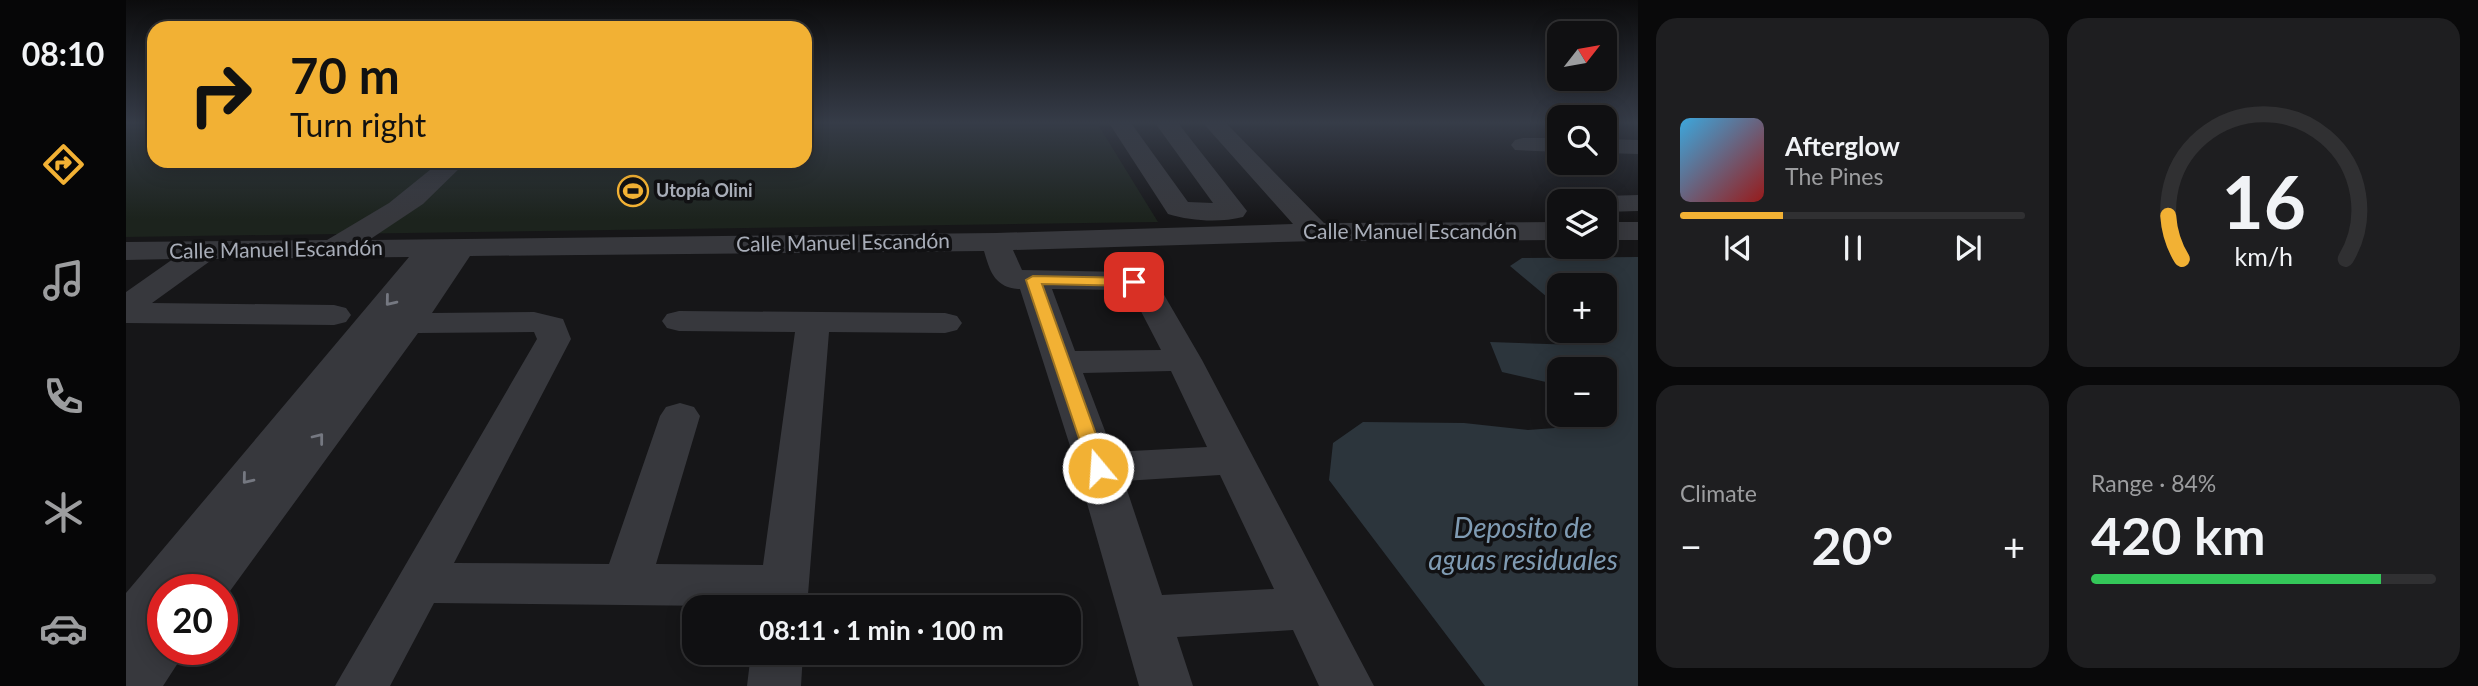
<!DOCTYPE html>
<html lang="en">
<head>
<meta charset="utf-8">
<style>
	:root { --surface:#101012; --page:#1e1e20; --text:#f1f3f6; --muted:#9c9d9f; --line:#303032; --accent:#f2b134 }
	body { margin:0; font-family:Lato,sans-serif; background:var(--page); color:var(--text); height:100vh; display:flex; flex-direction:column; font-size:26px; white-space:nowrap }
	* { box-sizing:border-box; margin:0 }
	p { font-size:23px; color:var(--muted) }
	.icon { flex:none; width:38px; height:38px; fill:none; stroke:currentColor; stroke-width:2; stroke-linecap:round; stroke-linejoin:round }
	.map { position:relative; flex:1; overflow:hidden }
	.sheet { display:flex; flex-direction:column; gap:18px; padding:18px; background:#09090a; width:840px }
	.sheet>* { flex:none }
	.hud { position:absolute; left:21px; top:21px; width:665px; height:147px; border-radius:21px; box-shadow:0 4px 18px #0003,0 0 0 2px var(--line); background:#f2b134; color:#111; overflow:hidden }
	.needle { width:46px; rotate:59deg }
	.controls { position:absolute; left:1421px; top:21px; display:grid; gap:14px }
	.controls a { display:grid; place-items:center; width:70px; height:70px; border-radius:14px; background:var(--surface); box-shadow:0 4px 18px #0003,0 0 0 2px var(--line); font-size:35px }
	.speed { position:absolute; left:21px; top:574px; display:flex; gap:14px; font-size:35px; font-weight:700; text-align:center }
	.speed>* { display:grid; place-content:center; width:91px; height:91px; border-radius:50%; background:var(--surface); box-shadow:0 4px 18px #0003,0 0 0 2px var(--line); line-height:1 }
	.speed .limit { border:10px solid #d22; background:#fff; color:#111 }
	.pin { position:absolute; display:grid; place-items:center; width:60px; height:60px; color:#fff; margin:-30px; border-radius:14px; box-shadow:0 4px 10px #0006 }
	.me { position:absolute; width:77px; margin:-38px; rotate:342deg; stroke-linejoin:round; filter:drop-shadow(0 0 5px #0008) }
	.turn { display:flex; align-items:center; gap:24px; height:147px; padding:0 28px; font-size:32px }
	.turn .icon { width:91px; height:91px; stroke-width:2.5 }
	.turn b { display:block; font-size:49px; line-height:60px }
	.big { font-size:52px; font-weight:700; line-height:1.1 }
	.sheet .card { flex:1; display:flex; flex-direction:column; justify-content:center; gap:10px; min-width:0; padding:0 24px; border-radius:21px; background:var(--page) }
	.sheet .dial { align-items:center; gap:0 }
	.dial svg { height:182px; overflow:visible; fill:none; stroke:var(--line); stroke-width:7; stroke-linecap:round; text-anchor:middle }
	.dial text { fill:var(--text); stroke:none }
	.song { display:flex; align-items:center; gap:21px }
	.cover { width:84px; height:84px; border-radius:10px; background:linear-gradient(135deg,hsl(200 70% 55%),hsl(0 70% 35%)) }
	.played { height:7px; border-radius:4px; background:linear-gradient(90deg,var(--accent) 30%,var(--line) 30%) }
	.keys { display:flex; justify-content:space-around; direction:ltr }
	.heat { display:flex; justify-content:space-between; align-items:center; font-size:38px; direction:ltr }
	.charge { height:10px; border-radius:5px; background:linear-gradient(90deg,#34c759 84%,var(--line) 0) }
	.sheet .tiles { flex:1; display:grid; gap:18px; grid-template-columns:repeat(2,1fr) }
	.trip { position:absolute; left:556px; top:595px; width:399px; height:70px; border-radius:21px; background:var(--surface); box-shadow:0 4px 18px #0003,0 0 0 2px var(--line); font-weight:700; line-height:70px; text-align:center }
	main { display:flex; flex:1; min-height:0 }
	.dock { display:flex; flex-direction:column; width:126px; justify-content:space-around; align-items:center; background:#060607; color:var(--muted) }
	.dock .icon { width:49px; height:49px }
	.dock .on { color:var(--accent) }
	.dock b { font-size:32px; color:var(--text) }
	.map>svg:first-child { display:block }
</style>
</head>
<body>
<main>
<nav class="dock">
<b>08:10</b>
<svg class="icon on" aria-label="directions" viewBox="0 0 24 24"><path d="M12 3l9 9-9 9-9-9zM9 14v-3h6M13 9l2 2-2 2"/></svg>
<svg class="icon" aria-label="music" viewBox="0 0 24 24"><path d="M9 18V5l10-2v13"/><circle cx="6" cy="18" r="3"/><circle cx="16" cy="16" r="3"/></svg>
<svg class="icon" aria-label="phone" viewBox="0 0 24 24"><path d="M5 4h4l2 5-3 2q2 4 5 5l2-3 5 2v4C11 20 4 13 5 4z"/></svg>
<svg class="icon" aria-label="climate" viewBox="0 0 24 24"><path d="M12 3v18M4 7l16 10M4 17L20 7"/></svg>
<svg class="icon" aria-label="car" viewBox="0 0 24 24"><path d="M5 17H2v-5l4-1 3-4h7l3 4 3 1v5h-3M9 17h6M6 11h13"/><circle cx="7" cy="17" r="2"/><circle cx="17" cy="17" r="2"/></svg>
</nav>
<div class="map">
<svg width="1512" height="686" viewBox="0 0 1512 686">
	<rect width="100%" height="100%" fill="#161618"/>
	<path fill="#1c231d" d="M0,123H28V161H679V123H971L1032,222L0,237Z"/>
	<path fill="#2c353c" d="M1512,257V686H1359L1203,480L1207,443L1237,422L1338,423L1402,430L1482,424L1479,369H1433V385L1376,372L1364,342L1451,345L1459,331H1479V285H1433V307L1384,266L1396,258Z"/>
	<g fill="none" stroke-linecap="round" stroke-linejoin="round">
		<path fill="#37383d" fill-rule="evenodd" d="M983,123H1005L1062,202L1087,203L1029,123H1052L1121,211L1117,217C1093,223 1065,221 1042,214Z
			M1077,123H1100L1198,223L1433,222V240L1190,241L887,250L896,270L1000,272L1030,281L1076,360L1248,686H1193L1167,630L1051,637L1067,686H1013L951,468L894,289C869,288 864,272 858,251L344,256L306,313L408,312L437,319L445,339L328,563L483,564L534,416L540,407L554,403L568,407L574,416L530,564L637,565L669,332L553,331L541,328L536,321L541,314L553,311L819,313L831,316L836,323L831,330L819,333L703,332L681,607L308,603L264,686H209L411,339L408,332L292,333L96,602V590H37V649H61L37,686H0V593L283,257L87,259L26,303L208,305L220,308L225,315L220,322L208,325L0,323V292L47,259L0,260V242L201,240L263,203L315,161H341L297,204L243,240L870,233L1167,224ZM926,289L996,290L1006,294L1035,350L949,351ZM1045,371L1081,447L987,452L957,373ZM1094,475L1148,589L1036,595L998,481Z
			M1397,138H1433V152L1389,150L1385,145L1389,140Z
			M1479,139L1512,140V154L1479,153Z
			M1512,195V211L1479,212V201H1467L1479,196Z
			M1479,222H1512V240H1479Z
			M625,653H677L675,686H621Z"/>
	</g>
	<defs><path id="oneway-chevron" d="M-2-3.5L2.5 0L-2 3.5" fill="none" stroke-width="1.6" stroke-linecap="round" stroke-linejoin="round" transform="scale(1.75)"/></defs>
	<g stroke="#757881">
		<use href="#oneway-chevron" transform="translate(264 301) rotate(129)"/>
		<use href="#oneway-chevron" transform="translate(193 438) rotate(-52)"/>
		<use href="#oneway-chevron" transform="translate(121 479) rotate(129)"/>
	</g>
	<linearGradient id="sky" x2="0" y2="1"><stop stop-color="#0c0c0d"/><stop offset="0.56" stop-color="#363c48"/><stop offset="1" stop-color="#363c48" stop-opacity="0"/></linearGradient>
	<rect width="1512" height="219" fill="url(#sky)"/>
	<path fill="#f2b134" stroke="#9d7322" stroke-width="2" d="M907,276L1008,278L1015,282L1008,286L916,284L982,468L979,473H966L963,468L900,280Z"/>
	<defs>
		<g id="stadium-ring" transform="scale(1.575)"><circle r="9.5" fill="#111113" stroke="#f2b134" stroke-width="1.5"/><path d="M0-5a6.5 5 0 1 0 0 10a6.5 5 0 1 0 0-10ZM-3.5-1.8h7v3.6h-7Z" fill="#f2b134"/></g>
	</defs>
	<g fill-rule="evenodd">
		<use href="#stadium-ring" x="507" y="191"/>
	</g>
	<g text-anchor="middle" stroke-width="7" stroke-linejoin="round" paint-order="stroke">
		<g font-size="18" font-weight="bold" fill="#a8adb8" stroke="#111113" text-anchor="start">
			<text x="530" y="197">Utopía Olini</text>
		</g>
		<g font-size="21" fill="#a8adb8" stroke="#111113">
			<text x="1284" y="239">Calle Manuel Escandón</text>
			<text transform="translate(717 243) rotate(-1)" y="7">Calle Manuel Escandón</text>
			<text transform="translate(150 250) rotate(-1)" y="7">Calle Manuel Escandón</text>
		</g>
		<g font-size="28" font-style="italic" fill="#7f9bb3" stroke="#111113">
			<text x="1397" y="538">Deposito de<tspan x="1397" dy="32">aguas residuales</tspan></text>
		</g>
	</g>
</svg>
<div class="controls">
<a><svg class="needle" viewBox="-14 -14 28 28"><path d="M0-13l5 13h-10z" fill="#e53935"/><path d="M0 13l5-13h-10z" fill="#9c9d9f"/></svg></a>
<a><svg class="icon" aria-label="search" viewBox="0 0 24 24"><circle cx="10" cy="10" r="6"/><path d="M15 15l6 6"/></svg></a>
<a><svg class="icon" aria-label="layers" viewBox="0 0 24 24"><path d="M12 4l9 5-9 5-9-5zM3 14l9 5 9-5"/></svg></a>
<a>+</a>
<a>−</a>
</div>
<div class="speed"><div class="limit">20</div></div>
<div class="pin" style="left:1008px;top:282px;background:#d93025"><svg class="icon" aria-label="arrive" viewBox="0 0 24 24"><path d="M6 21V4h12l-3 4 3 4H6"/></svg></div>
<svg class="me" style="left:972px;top:468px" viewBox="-20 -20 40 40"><circle r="17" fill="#f2b134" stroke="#fff" stroke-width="3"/><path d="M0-11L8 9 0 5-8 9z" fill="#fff"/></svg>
<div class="trip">08:11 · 1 min · 100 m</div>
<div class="hud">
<div class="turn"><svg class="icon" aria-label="right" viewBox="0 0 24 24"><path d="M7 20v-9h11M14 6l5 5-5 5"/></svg><div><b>70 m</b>Turn right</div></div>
</div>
</div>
<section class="sheet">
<div class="tiles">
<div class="card">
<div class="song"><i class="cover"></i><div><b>Afterglow</b><p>The Pines</p></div></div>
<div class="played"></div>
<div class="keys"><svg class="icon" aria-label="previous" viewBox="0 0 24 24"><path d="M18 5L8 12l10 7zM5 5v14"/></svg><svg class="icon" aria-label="pause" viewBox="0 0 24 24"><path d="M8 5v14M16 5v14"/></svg><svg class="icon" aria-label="next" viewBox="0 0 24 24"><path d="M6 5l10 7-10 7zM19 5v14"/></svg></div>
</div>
<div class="card dial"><svg viewBox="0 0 100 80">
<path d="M14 69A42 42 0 1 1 86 69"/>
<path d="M14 69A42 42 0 0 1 8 50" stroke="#f2b134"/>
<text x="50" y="56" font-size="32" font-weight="700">16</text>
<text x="50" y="72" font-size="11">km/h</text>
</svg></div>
<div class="card"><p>Climate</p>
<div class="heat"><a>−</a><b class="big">20°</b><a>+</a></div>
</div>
<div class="card"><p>Range · 84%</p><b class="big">420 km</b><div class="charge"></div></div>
</div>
</section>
</main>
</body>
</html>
